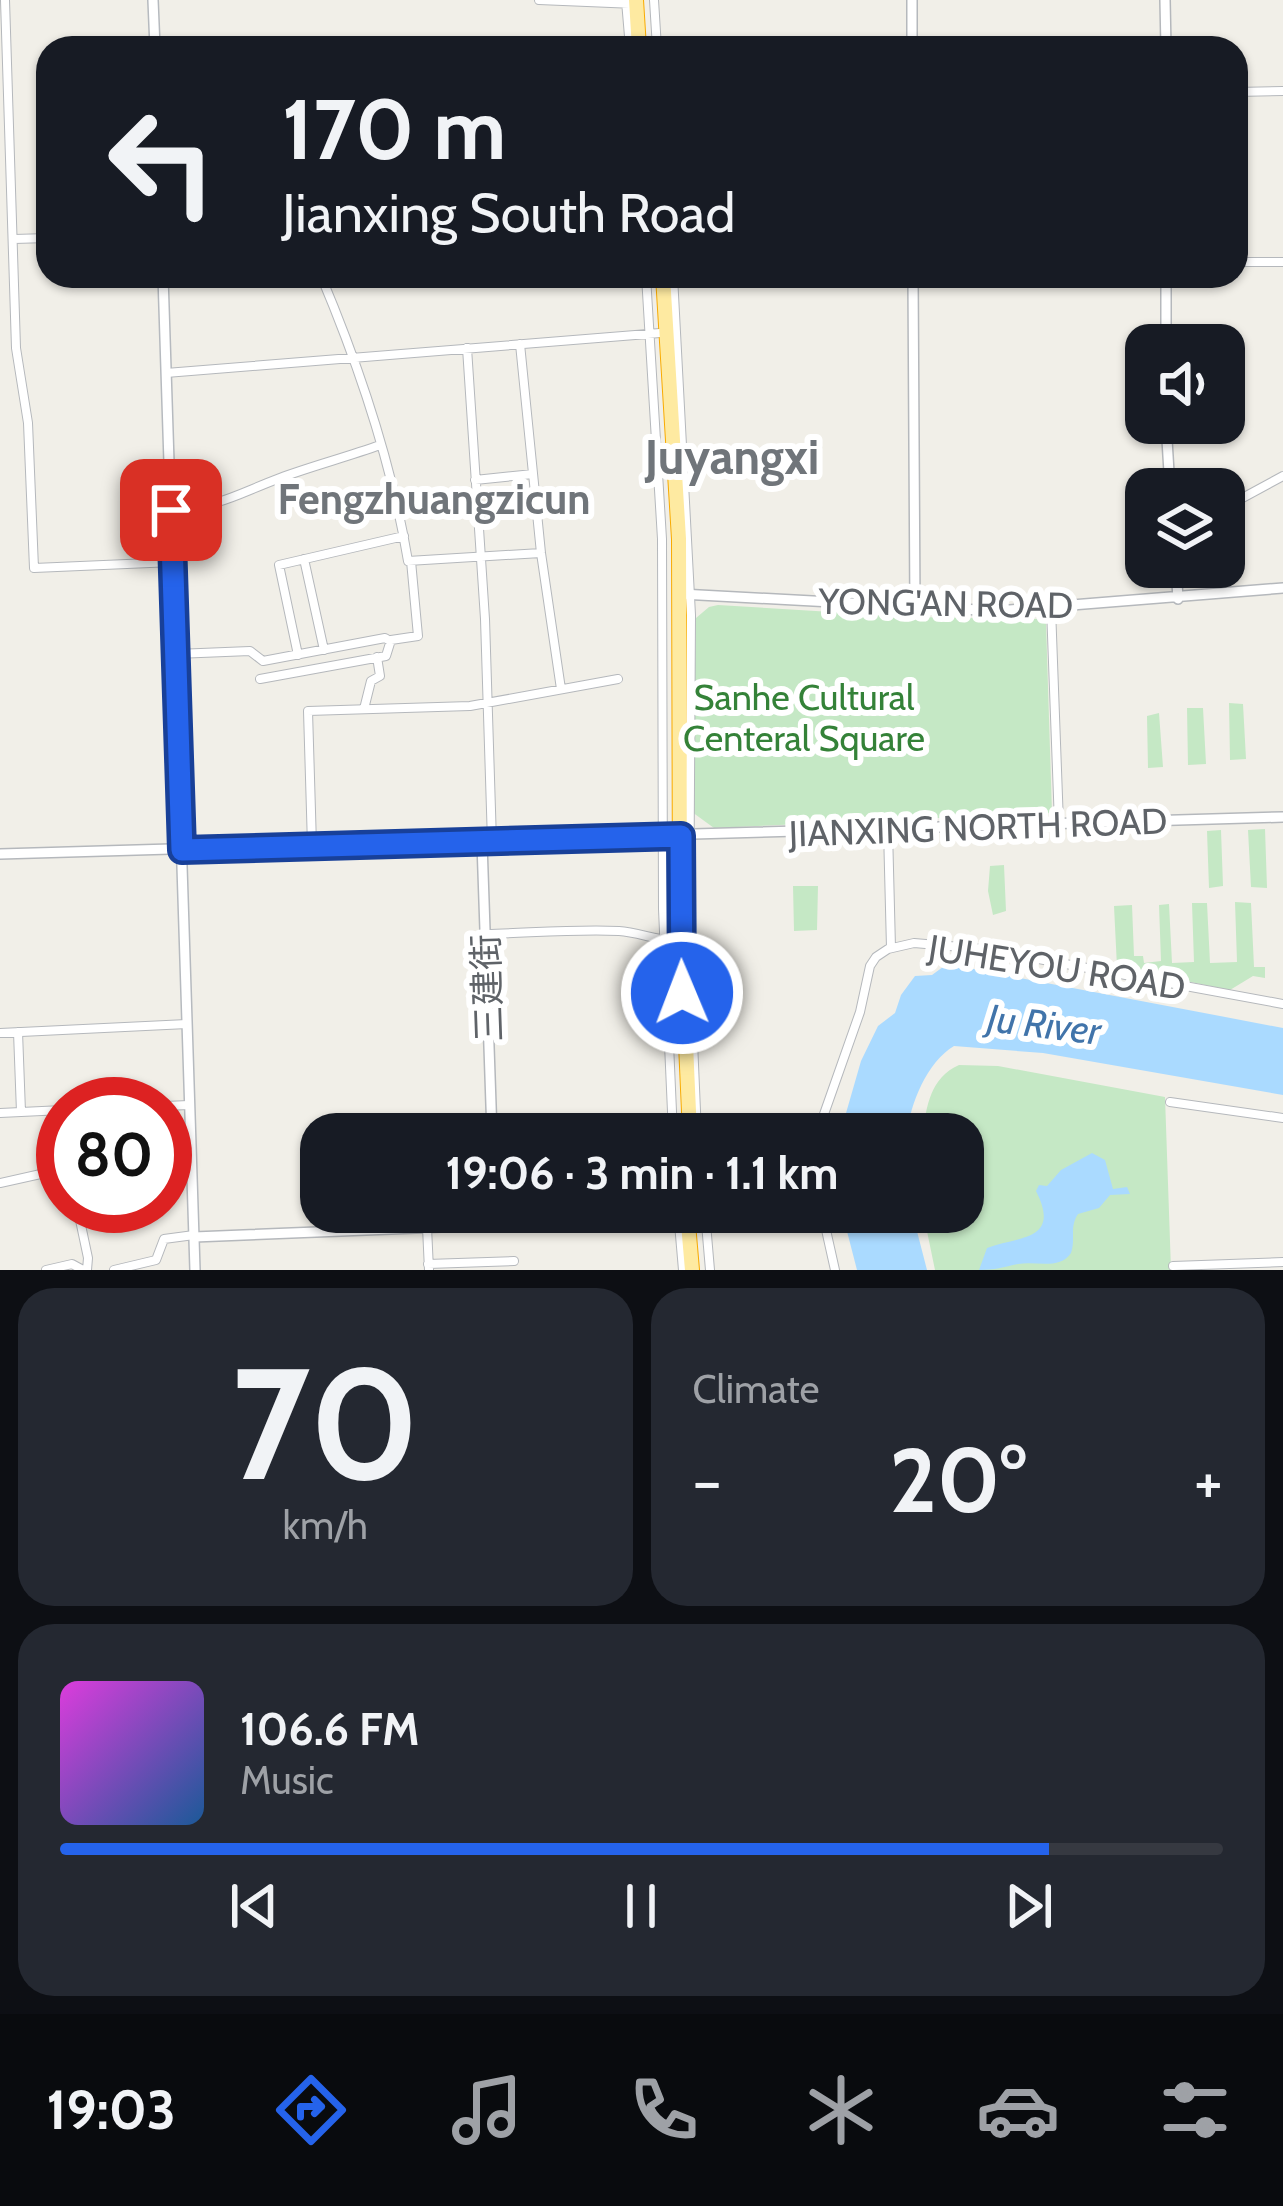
<!DOCTYPE html>
<html lang="en">
<head>
<meta charset="utf-8">
<style>
	:root { --surface:#171b24; --page:#242831; --text:#f1f3f6; --muted:#9ea1a6; --line:#363941; --accent:#2563eb }
	body { margin:0; font-family:Cabin,"Noto Sans SC",sans-serif; background:var(--page); color:var(--text); height:100vh; display:flex; flex-direction:column; font-size:45px; white-space:nowrap }
	* { box-sizing:border-box; margin:0 }
	p { font-size:39px; color:var(--muted) }
	.icon { flex:none; width:66px; height:66px; fill:none; stroke:currentColor; stroke-width:2; stroke-linecap:round; stroke-linejoin:round }
	.map { position:relative; height:1270px; overflow:hidden }
	.panel { display:flex; flex-direction:column; gap:18px; padding:18px; background:#0d0f14; flex:1 }
	.panel>* { flex:none }
	.banner { position:absolute; left:36px; top:36px; width:1212px; height:252px; border-radius:36px; box-shadow:0 3px 9px #0004; background:#171b24; color:var(--text); overflow:hidden }
	.buttons { position:absolute; left:1125px; top:324px; display:grid; gap:24px }
	.buttons a { display:grid; place-items:center; width:120px; height:120px; border-radius:24px; background:var(--surface); box-shadow:0 3px 9px #0004; font-size:60px }
	.speed { position:absolute; left:36px; top:1077px; display:flex; gap:24px; font-size:60px; font-weight:700; text-align:center }
	.speed>* { display:grid; place-content:center; width:156px; height:156px; border-radius:50%; background:var(--surface); box-shadow:0 3px 9px #0004; line-height:1 }
	.speed .limit { border:18px solid #d22; background:#fff; color:#111 }
	.pin { position:absolute; display:grid; place-items:center; width:102px; height:102px; color:#fff; margin:-51px; border-radius:24px; box-shadow:0 6px 18px #0006 }
	.me { position:absolute; width:132px; margin:-66px; rotate:359deg; stroke-linejoin:round; filter:drop-shadow(0 0 9px #0008) }
	.turn { display:flex; align-items:center; gap:42px; height:252px; padding:0 48px; font-size:54px }
	.turn .icon { width:156px; height:156px; stroke-width:2.5 }
	.turn b { display:block; font-size:84px; line-height:102px }
	.big { font-size:90px; font-weight:700; line-height:1.1 }
	.panel .card { flex:1; display:flex; flex-direction:column; justify-content:center; gap:18px; min-width:0; padding:0 42px; border-radius:36px; background:var(--page) }
	.panel .dial { align-items:center; gap:0 }
	.dial b { font-size:156px; line-height:1 }
	.song { display:flex; align-items:center; gap:36px }
	.cover { width:144px; height:144px; border-radius:18px; background:linear-gradient(135deg,hsl(300 70% 55%),hsl(210 70% 35%)) }
	.played { height:12px; border-radius:6px; background:linear-gradient(90deg,var(--accent) 85%,var(--line) 85%) }
	.keys { display:flex; justify-content:space-around; direction:ltr }
	.heat { display:flex; justify-content:space-between; align-items:center; font-size:66px; direction:ltr }
	.panel .tiles { flex:1; display:grid; gap:18px; grid-template-columns:1fr 1fr }
	.card:last-child { grid-column:span 2 }
	.trip { position:absolute; left:300px; top:1113px; width:684px; height:120px; border-radius:36px; background:var(--surface); box-shadow:0 3px 9px #0004; font-weight:700; line-height:120px; text-align:center }
	.tabs { display:flex; height:192px; justify-content:space-around; align-items:center; background:#090b0e; color:var(--muted) }
	.tabs .icon { width:84px; height:84px }
	.tabs .selected { color:var(--accent) }
	.tabs b { font-size:54px; color:var(--text) }
	.map>svg:first-child { display:block }
</style>
</head>
<body>
<div class="map">
<svg width="1283" height="1270" viewBox="0 0 1283 1270">
	<rect width="100%" height="100%" fill="#f1efe8"/>
	<path fill="#c5e8c5" d="M718,605L914,617L1041,619L1046,623L1052,813L714,828L692,812L696,618L709,607Z
		M1229,703L1243,704L1246,759L1230,760Z
		M1187,708H1203L1206,764L1188,765Z
		M1159,713L1163,767L1148,768L1147,716Z
		M1265,829L1267,888L1251,887L1248,830Z
		M1221,830L1223,886L1209,888L1207,831Z
		M1004,865L1006,911L993,915L988,891L990,866Z
		M793,886H818L817,930L794,931Z
		M1235,902L1251,903L1254,967H1265V978L1253,976L1230,990L1117,967L1114,906L1132,905L1134,956H1143L1144,963L1161,961L1159,905L1169,904L1172,963L1194,962L1192,903H1207L1210,963L1237,962Z
		M959,1065L998,1066L1165,1097L1171,1270H935L923,1212H963V1134H923C926,1106 931,1077 959,1065Z"/>
	<path fill="#aadaff" d="M947,964L1283,1028V1095L1043,1053L954,1046C927,1062 910,1104 907,1134H840L861,1061L878,1026L895,1013L901,995L915,976L932,975Z
		M1092,1153L1105,1160L1113,1189L1127,1187L1130,1194L1110,1195L1099,1208L1078,1214C1069,1228 1076,1238 1071,1253C1060,1270 1037,1261 1018,1264C1004,1267 994,1270 979,1270L987,1248C1017,1236 1062,1242 1036,1191L1039,1185L1047,1186L1061,1170Z
		M842,1212H912L927,1270H857Z"/>
	<g fill="none" stroke-linecap="round" stroke-linejoin="round">
		<g stroke="#b5b8bc" stroke-width="10">
			<path id="minor" d="M5,0L16,348L28,423L34,568L173,562
				M539,0L635,4
				M654,0L657,48
				M626,1L630,48
				M1236,92L1283,91
				M14,239L48,238
				M1236,262H1283
				M321,276C359,366 392,465 408,561L541,553
				M646,276L662,539L663,909L673,1134
				M673,276L691,615L689,949L697,1134
				M520,344L541,553L561,689
				M467,348L485,619L492,842
				M166,373L660,333
				M475,480L533,474
				M1224,508L1283,476
				M171,510C222,506 235,495 280,478C312,466 347,457 380,445
				M304,559L324,650
				M1051,608L1059,824
				M176,654L250,651L263,661L385,638L390,641
				M298,655L279,565L404,536
				M260,679L386,656L391,640L418,636L411,561
				M364,709L371,681L380,676L377,657
				M888,830L891,948
				M312,845L308,711L470,706L618,679
				M486,934C530,933 575,929 619,931C638,932 658,941 673,940
				M18,1032L21,1112
				M0,1033L187,1024
				M1170,1102L1283,1118
				M165,1106L189,1105
				M0,1113L63,1110
				M817,1134L860,1012L870,966L876,957L888,949L914,943L984,949L1283,1004
				M165,1147L191,1145
				M0,1183L63,1169
				M77,1206L88,1258L87,1270
				M678,1212L683,1270
				M705,1212L710,1270
				M822,1212L835,1270
				M427,1227L429,1270
				M428,1264L514,1261
				M1173,1266L1283,1262
				M46,1270L72,1264L83,1270
				M114,1270L156,1260L164,1239L194,1235"/>
		</g>
		<g stroke="#b5b8bc" stroke-width="12">
			<path id="tertiary" d="M912,0V48
				M1165,0L1166,48
				M913,276L915,608
				M1166,345V276
				M1166,423L1170,489
				M1176,567L1178,599
				M681,594L998,611L1283,588
				M482,843L492,1134
				M0,854L1283,817
				M194,1237L688,1217"/>
		</g>
		<g stroke="#b6babf" stroke-width="12">
			<path id="secondary" d="M153,0L155,48
				M163,276L195,1270"/>
		</g>
		<g stroke="#f9ab00" stroke-width="16">
			<path id="trunk" d="M636,0L639,48
				M663,276L679,539L680,909L690,1134
				M687,1212L692,1270"/>
		</g>
		<use href="#minor" stroke="#fff" stroke-width="8"/>
		<use href="#tertiary" stroke="#fff" stroke-width="9"/>
		<use href="#secondary" stroke="#fff" stroke-width="9"/>
		<use href="#trunk" stroke="#feeaa1" stroke-width="14"/>
	</g>
	<g fill="none" stroke-linecap="round" stroke-linejoin="round">
		<g stroke="#184099" stroke-width="30">
			<path id="route" d="M171,510L182,850L681,836L682,993"/>
		</g>
		<use href="#route" stroke="#2563eb" stroke-width="21"/>
	</g>
	<g text-anchor="middle" stroke-width="12" stroke-linejoin="round" paint-order="stroke">
		<g font-size="36" fill="#5f6368" stroke="#fff">
			<text transform="translate(946 603) rotate(1)" y="13">YONG'AN ROAD</text>
			<text transform="translate(978 827) rotate(-2)" y="13">JIANXING NORTH ROAD</text>
			<text transform="translate(1057 967) rotate(9)" y="13">JUHEYOU ROAD</text>
			<text transform="translate(487 988) rotate(-92)" y="13">三建街</text>
		</g>
		<g font-size="36" fill="#348238" stroke="#fff">
			<text x="804" y="710">Sanhe Cultural<tspan x="804" dy="41">Centeral Square</tspan></text>
		</g>
		<g font-size="39" font-style="italic" fill="#4174aa" stroke="#fff">
			<text transform="translate(1044 1024) rotate(7)" y="14">Ju River</text>
		</g>
		<g font-size="42" font-weight="bold" fill="#70757a" stroke="#fff">
			<text x="434" y="514">Fengzhuangzicun</text>
		</g>
		<g font-size="48" font-weight="bold" fill="#70757a" stroke="#fff">
			<text x="732" y="474">Juyangxi</text>
		</g>
	</g>
</svg>
<div class="buttons">
<a><svg class="icon" aria-label="sound" viewBox="0 0 24 24"><path d="M4 9h4l5-4v14l-5-4H4zM17 9q2 3 0 6"/></svg></a>
<a><svg class="icon" aria-label="layers" viewBox="0 0 24 24"><path d="M12 4l9 5-9 5-9-5zM3 14l9 5 9-5"/></svg></a>
</div>
<div class="speed"><div class="limit">80</div></div>
<div class="pin" style="left:171px;top:510px;background:#d93025"><svg class="icon" aria-label="arrive" viewBox="0 0 24 24"><path d="M6 21V4h12l-3 4 3 4H6"/></svg></div>
<svg class="me" style="left:682px;top:993px" viewBox="-20 -20 40 40"><circle r="17" fill="#2563eb" stroke="#fff" stroke-width="3"/><path d="M0-11L8 9 0 5-8 9z" fill="#fff"/></svg>
<div class="trip">19:06 · 3 min · 1.1 km</div>
<div class="banner">
<div class="turn"><svg class="icon" aria-label="left" viewBox="0 0 24 24"><path d="M17 20v-9H6M10 6l-5 5 5 5"/></svg><div><b>170 m</b>Jianxing South Road</div></div>
</div>
</div>
<section class="panel">
<div class="tiles">
<div class="card dial"><b>70</b><p>km/h</p></div>
<div class="card"><p>Climate</p>
<div class="heat"><a>−</a><b class="big">20°</b><a>+</a></div>
</div>
<div class="card">
<div class="song"><i class="cover"></i><div><b>106.6 FM</b><p>Music</p></div></div>
<div class="played"></div>
<div class="keys"><svg class="icon" aria-label="previous" viewBox="0 0 24 24"><path d="M18 5L8 12l10 7zM5 5v14"/></svg><svg class="icon" aria-label="pause" viewBox="0 0 24 24"><path d="M8 5v14M16 5v14"/></svg><svg class="icon" aria-label="next" viewBox="0 0 24 24"><path d="M6 5l10 7-10 7zM19 5v14"/></svg></div>
</div>
</div>
</section>
<nav class="tabs">
<b>19:03</b>
<svg class="icon selected" aria-label="directions" viewBox="0 0 24 24"><path d="M12 3l9 9-9 9-9-9zM9 14v-3h6M13 9l2 2-2 2"/></svg>
<svg class="icon" aria-label="music" viewBox="0 0 24 24"><path d="M9 18V5l10-2v13"/><circle cx="6" cy="18" r="3"/><circle cx="16" cy="16" r="3"/></svg>
<svg class="icon" aria-label="phone" viewBox="0 0 24 24"><path d="M5 4h4l2 5-3 2q2 4 5 5l2-3 5 2v4C11 20 4 13 5 4z"/></svg>
<svg class="icon" aria-label="climate" viewBox="0 0 24 24"><path d="M12 3v18M4 7l16 10M4 17L20 7"/></svg>
<svg class="icon" aria-label="car" viewBox="0 0 24 24"><path d="M5 17H2v-5l4-1 3-4h7l3 4 3 1v5h-3M9 17h6M6 11h13"/><circle cx="7" cy="17" r="2"/><circle cx="17" cy="17" r="2"/></svg>
<svg class="icon" aria-label="filters" viewBox="0 0 24 24"><path d="M4 7h16M4 17h16"/><circle cx="9" cy="7" r="2"/><circle cx="15" cy="17" r="2"/></svg>
</nav>
</body>
</html>
